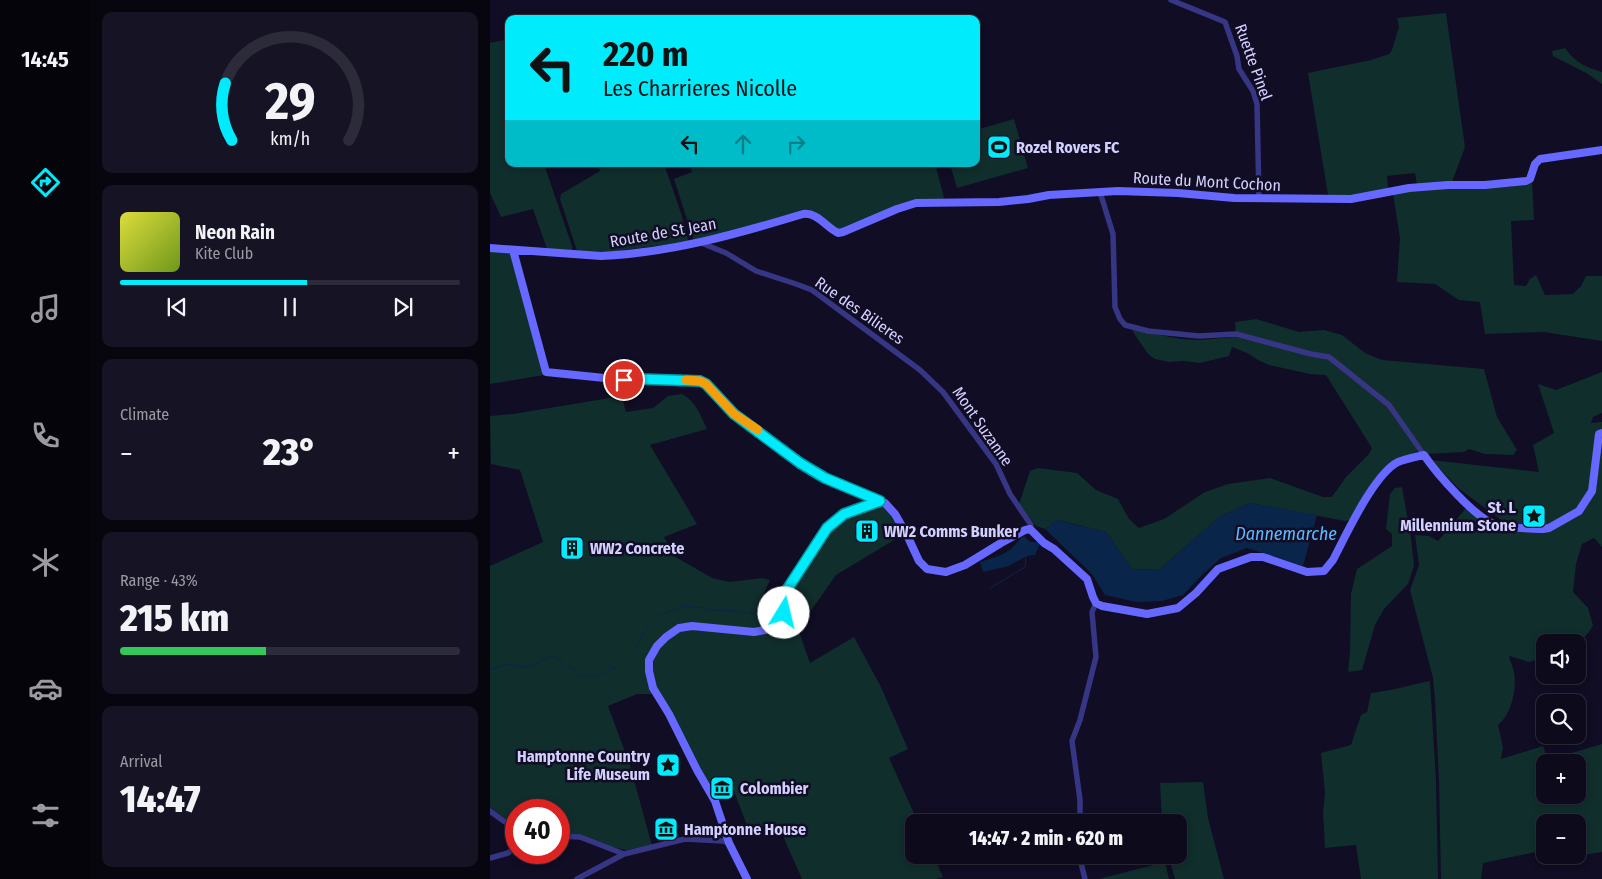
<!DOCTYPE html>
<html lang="en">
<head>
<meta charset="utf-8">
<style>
	:root { --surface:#0c0a1b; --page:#151324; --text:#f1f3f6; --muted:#9a9aa3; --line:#2c2b3a; --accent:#00ebfb }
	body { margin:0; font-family:"Fira Sans Condensed",sans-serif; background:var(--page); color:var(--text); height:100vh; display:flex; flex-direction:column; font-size:19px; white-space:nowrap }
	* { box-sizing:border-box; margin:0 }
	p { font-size:16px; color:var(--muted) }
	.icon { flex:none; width:28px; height:28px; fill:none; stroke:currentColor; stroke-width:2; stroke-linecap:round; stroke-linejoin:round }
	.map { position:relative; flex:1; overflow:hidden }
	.details { display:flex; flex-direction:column; gap:12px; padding:12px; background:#07060f; width:400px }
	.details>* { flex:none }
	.guide { position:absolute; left:15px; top:15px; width:475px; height:152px; border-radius:10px; box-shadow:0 2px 8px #0003,0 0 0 1px var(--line); background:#00ebfb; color:#111; overflow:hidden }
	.fabs { position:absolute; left:1046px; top:634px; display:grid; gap:10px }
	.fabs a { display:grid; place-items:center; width:50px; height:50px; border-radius:10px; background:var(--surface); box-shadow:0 2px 8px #0003,0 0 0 1px var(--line); font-size:25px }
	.speed { position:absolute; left:15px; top:799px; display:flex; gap:10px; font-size:25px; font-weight:700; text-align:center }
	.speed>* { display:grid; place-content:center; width:65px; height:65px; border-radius:50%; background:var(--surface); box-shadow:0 2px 8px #0003,0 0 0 1px var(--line); line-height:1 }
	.speed .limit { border:8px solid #d22; background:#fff; color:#111 }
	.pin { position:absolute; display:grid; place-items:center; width:42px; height:42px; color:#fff; margin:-21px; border:2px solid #fff; border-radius:50%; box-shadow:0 1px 5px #0007 }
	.me { position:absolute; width:55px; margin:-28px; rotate:9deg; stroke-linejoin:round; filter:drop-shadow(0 0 4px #0008) }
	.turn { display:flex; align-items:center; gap:18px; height:105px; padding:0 15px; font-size:22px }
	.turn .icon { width:65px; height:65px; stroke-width:2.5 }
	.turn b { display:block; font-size:35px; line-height:42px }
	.lanes { display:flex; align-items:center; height:48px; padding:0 15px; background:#0003; justify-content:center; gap:25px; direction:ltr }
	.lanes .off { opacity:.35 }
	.big { font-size:38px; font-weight:800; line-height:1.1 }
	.details .card { flex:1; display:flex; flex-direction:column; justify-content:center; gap:8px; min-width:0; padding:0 18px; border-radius:10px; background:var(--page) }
	.details .dial { align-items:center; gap:0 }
	.dial svg { height:130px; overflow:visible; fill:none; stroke:var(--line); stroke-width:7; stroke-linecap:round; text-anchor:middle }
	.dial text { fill:var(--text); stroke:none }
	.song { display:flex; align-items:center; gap:15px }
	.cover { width:60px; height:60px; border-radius:8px; background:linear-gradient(135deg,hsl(60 70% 55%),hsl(80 70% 35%)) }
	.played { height:5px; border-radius:2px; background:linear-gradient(90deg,var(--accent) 55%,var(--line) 55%) }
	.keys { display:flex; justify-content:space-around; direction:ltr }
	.heat { display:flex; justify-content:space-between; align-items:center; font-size:28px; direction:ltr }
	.charge { height:8px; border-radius:4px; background:linear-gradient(90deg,#34c759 43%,var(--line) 0) }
	.trip { position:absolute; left:415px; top:814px; width:282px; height:50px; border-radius:10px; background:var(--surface); box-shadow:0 2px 8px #0003,0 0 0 1px var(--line); font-weight:800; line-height:50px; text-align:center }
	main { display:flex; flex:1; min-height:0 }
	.tab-bar { display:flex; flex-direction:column; width:90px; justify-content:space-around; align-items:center; background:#05040b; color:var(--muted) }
	.tab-bar .icon { width:35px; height:35px }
	.tab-bar .selected { color:var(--accent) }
	.tab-bar b { font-size:22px; color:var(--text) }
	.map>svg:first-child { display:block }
</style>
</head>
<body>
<main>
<nav class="tab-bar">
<b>14:45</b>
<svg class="icon selected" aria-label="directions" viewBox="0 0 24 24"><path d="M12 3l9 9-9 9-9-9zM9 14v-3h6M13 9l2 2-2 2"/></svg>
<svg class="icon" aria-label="music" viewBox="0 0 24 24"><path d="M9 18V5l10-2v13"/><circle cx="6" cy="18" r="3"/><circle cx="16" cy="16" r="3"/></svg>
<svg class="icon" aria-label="phone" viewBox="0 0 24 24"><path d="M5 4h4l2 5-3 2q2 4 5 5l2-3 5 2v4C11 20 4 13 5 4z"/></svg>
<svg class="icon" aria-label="climate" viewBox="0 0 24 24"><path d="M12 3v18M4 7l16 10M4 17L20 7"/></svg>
<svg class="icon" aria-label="car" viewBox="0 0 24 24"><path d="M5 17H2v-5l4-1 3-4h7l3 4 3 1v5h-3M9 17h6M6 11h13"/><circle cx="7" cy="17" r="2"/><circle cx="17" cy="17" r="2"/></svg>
<svg class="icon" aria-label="filters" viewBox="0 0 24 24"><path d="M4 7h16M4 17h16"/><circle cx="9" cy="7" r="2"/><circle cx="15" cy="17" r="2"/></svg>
</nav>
<section class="details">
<div class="card dial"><svg viewBox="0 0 100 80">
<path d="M14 69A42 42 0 1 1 86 69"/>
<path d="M14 69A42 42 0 0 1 10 34" stroke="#00ebfb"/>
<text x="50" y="56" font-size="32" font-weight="700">29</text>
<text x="50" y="72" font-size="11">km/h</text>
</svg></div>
<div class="card">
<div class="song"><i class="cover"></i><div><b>Neon Rain</b><p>Kite Club</p></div></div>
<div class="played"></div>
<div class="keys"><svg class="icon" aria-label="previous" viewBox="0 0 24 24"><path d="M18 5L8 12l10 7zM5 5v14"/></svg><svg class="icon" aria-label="pause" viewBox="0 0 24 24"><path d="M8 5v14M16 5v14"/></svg><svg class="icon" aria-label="next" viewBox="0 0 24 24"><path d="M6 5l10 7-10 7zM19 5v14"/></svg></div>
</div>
<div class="card"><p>Climate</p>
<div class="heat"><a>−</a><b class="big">23°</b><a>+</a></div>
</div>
<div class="card"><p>Range · 43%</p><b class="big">215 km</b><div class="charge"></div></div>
<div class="card"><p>Arrival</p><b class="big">14:47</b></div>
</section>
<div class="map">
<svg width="1112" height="879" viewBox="0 0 1112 879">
	<rect width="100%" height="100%" fill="#100d24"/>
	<path fill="#102e2c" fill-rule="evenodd" d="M956,13L975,147L962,182L927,185L925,173L897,176L898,190L865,196L838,195L818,73L881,60L899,54L902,50L909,27L907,18Z
		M14,40L19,41V164H54L82,246V250L57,249L43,209L11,217L0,193V43Z
		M1075,48C1085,62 1095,67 1112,72V84L1098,74L1063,56L1062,51Z
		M524,119L538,168L467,188L460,164H486V130Z
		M108,164H174L191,213L198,239L197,242L110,253L87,251L70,199L71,194L110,171Z
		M200,164H445L454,197L453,200L424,202L353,229H347L321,212L204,241L184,179L202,172Z
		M1042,181L1044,220L1021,221L1024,285L1036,286L1040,279L1046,275L1055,295L1083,294L1091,286L1096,276H1112V341L1054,332L995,334L990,302L969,300L945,284L907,282L910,238L903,194L926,190L964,187H1019Z
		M0,250L22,252L54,375L0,384Z
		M766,319L809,332L834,330L852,335L875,353L892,360L994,369L1007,417L1027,450L1023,455L995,454L979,449L974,452L936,454L900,403L840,356L746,333L745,322Z
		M643,330L691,339L710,340L745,337L838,359L897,406L927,449V452C920,456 912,458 905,461C882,474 873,498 860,520L855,521L760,503L729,517L669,570L642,569L616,532L568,520L555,529L546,526L529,504L540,471L548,468L587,473L606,490L628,499L639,519L649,528L674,519L715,492L738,484L780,478L833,497H841L844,494L856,477L879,454L882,448L836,375L820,374L779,365L768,360L757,353L742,347L739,356L710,363L694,361L679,362L665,359L658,354L643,332Z
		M1112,372V413L1103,417L1101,423L1112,422V547L1104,538L1092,544L1086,564L1083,592L1098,608L1103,625C1092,648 1077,642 1055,642V657L1039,662L1019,656C1020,661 1023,667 1024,672C1027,688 1022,714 1008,725L1013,747L1011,759L1053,746L1058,760L1112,744V852L1086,856L1088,855V822H1055V850L993,863L991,879H951L949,782L945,700L943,678L920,590L929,565L925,535L939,536L948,541L976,508L1001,528L1025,532L1026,523L1014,522L968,488L941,460L1049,472L1043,445L1064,433L1048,384L1066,390ZM1055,762H1088V795H1055Z
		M192,394C206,401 210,415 217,429L160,445L207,524L174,537L184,556L222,578L240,582L272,578L280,580L266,611L278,627L265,629L192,623L185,627L171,636L155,662L156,672L163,694H147L118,706L140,765L162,846L136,850L121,847L91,835L69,833V810H26V826H25L0,807V566L53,542L30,470L1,464L0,416L23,414L132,396L136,412L163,408L178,396Z
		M912,487L921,538L924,566L918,584L894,609L885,625L872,670L858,672L860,651L861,594L867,569L902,546V534L896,529L900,494L905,488Z
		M390,503L394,504L414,534L346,575L308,629L320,663L364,637L391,687L418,749L399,758L428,822H424V855H443L453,877L446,879H312L289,827L261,836L239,778L220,787L165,685L161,668L163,658L177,638L190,631L200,629H285L299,591L340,529L357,515Z
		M940,681L946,781L948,879H871L866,845L835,848L833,813L835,793L831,753L861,745L871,715L877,712L881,693C901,691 920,685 940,681Z
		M713,782L718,818L734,879H685L678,855H689V822H672L670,783Z
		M675,862L679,879H609Z"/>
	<path fill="#0a254a" d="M760,503L827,515L813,566L757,548L731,558L713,574L693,595L672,601L646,602L615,595L602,574L555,529L567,520L616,532L642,569L669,570L729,517Z
		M534,536L540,542H549L550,544L545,555L537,556L519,566L493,572L490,562C503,558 516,555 525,545C529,541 530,538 534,536Z"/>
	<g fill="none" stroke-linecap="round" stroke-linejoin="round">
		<path stroke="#0a254a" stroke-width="1" d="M545,527L551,520H557L563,523
			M500,588L535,567L536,556
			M0,670L18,664L33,667L42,666L51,660L65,656L77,667L85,668L86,674L91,676H105L127,667L148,646L150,639L157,628L171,615L194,606L216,608L219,610L250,611L254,613H269"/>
		<path stroke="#363685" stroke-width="5.5" d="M681,0L735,22L747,56L749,69L763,91L767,104L769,199
			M610,192L623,234L625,307L630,319L635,325L658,331L709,336L746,334L821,354L839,357L899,405L934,455
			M209,242L236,253L266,271L306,284L322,290L430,370L453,392L506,464L520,494L541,525L540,529
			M0,811L26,830
			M590,822V800L582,741L590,720L606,657L602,612L606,603
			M69,836L90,837L134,854
			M591,855V863L595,879
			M0,858L18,853L26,847
			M87,879L134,854L195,839L233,841L239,843"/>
		<path stroke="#6768ff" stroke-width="8" d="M0,248L111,256C180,253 247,234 313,214C327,212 336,227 348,233L353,232L407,209L426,203L509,202L538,199L559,195L628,191L688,193L744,198L861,199L919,188L958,185H995L1036,181L1040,179L1045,164L1050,159L1112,150
			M23,250L56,372L134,380L151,379L210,381L216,384L244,414L310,463L335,477L395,503L405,514L417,535L429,561L437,569L456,572L475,565L511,543L535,530L540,529L554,543L564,549L597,579L603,597L606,603L612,606L657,614L688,608L706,593L728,569L761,557H773L817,572L834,571L843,560C856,535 884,474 908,462C916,459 926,457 934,455C947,474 985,518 1006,525C1020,529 1038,528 1053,529L1059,528L1089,511L1102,491L1109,434L1112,433
			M257,879L239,843L225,801L207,770L179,714L163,688L159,671V660L167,646L176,637L189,628L202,626L264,632L275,630L287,625L294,613L297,588L337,528L354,514L390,501"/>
	</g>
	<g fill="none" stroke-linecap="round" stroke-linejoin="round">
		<g stroke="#0099a3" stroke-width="12">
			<path id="route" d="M134,380L150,379L210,381L216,384L244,414L310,463L335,478L390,501L354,514L337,528L298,588L294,613"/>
		</g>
		<use href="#route" stroke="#00ebfb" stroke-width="9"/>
		<path stroke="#f59e0b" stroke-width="9" d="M196,380L210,381L216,384L244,414L268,430"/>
	</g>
	<defs>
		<g id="stadium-square" transform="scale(1.25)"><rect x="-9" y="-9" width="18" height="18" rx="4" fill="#00ebfb" stroke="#100d24"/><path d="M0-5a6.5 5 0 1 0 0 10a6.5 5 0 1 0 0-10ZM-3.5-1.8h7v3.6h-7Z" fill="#111"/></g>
		<g id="sight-square" transform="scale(1.25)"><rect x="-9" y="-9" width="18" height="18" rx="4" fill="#00ebfb" stroke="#100d24"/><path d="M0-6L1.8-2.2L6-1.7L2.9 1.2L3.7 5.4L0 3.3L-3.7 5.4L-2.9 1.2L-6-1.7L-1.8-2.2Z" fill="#111"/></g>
		<g id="building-square" transform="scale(1.25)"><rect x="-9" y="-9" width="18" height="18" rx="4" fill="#00ebfb" stroke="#100d24"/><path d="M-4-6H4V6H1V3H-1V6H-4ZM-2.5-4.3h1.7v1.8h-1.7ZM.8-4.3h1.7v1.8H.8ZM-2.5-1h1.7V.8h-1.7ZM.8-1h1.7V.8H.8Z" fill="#111"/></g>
		<g id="museum-square" transform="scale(1.25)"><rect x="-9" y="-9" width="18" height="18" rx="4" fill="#00ebfb" stroke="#100d24"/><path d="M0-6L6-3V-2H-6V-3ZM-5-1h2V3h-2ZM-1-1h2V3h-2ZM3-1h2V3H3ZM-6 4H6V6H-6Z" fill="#111"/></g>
	</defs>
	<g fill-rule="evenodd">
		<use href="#stadium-square" x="509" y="147"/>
		<use href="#sight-square" x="1044" y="516"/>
		<use href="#building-square" x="377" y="531"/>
		<use href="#building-square" x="82" y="548"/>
		<use href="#sight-square" x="178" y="765"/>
		<use href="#museum-square" x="232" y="788"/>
		<use href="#museum-square" x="176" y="829"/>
	</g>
	<g text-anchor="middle" stroke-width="5" stroke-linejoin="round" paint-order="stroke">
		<g font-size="16" fill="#d3d0ff" stroke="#100d24">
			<text transform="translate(764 62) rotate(70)" y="6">Ruette Pinel</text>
			<text transform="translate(717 181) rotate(3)" y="6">Route du Mont Cochon</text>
			<text transform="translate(173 232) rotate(-10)" y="6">Route de St Jean</text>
			<text transform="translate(370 310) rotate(35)" y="6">Rue des Bilieres</text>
			<text transform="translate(493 426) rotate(55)" y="6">Mont Suzanne</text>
		</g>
		<g font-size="16" font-weight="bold" fill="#d3d0ff" stroke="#100d24" text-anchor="start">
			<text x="526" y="153">Rozel Rovers FC</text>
			<text x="1026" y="513" text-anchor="end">St. L<tspan x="1026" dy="18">Millennium Stone</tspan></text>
			<text x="394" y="537">WW2 Comms Bunker</text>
			<text x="100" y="554">WW2 Concrete</text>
			<text x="160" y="762" text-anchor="end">Hamptonne Country<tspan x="160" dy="18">Life Museum</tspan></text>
			<text x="250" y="794">Colombier</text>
			<text x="194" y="835">Hamptonne House</text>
		</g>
		<g font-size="18" font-style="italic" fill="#5ebaff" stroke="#100d24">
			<text x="796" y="540">Dannemarche</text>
		</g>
	</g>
</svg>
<div class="fabs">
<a><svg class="icon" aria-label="sound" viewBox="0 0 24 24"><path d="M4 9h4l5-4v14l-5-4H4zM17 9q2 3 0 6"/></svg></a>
<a><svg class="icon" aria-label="search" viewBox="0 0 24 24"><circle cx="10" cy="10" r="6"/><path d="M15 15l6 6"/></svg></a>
<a>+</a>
<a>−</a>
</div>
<div class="speed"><div class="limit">40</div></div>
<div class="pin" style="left:134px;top:380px;background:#d93025"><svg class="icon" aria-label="arrive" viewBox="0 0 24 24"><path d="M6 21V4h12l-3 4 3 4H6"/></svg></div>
<svg class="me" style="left:294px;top:613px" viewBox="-20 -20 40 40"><circle r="19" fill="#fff"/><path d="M0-13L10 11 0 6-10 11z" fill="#00ebfb"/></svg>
<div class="trip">14:47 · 2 min · 620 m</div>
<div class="guide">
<div class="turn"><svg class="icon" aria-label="left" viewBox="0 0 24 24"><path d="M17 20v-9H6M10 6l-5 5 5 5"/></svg><div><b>220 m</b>Les Charrieres Nicolle</div></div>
<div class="lanes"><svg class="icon" aria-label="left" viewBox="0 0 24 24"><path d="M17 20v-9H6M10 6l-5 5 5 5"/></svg><svg class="icon off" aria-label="ahead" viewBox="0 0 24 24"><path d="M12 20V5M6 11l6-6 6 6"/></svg><svg class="icon off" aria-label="right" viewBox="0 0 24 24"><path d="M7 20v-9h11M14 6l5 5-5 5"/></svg></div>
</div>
</div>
</main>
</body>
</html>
